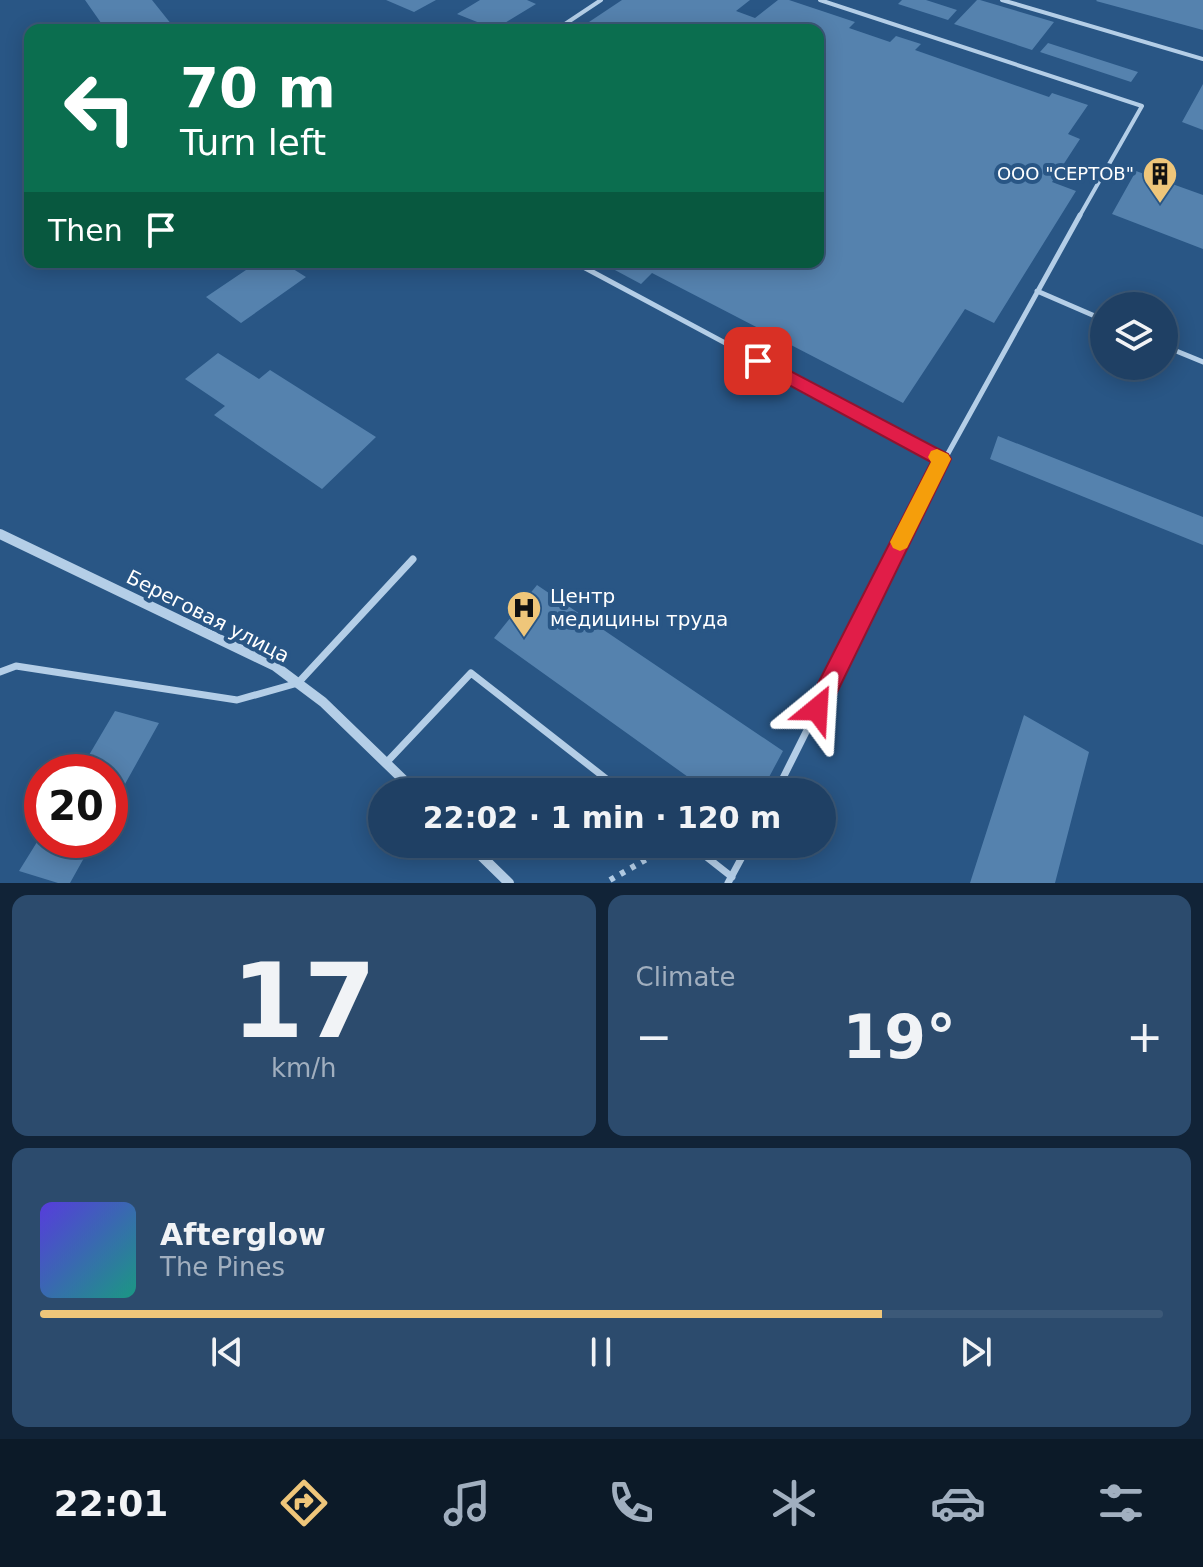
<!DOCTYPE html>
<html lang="en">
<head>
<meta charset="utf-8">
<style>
	:root { --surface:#1f4064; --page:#2c4b6d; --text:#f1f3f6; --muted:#a1afbf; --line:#3c5978; --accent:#efc67a }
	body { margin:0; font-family:"DejaVu Sans",sans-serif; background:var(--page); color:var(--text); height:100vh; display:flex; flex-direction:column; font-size:30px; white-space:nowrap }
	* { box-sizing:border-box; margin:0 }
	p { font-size:26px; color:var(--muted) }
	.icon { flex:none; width:44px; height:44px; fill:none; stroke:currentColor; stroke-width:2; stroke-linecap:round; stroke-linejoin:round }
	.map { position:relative; height:883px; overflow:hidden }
	.sheet { display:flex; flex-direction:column; gap:12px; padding:12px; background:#112337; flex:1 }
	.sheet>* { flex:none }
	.top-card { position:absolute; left:24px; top:24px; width:800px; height:244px; border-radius:16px; box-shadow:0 4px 20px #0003,0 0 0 2px var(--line); background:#0b6e4f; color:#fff; overflow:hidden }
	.buttons { position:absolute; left:1090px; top:292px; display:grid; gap:16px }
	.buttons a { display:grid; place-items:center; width:88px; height:88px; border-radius:50%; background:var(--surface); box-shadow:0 4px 20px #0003,0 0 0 2px var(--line); font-size:40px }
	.speed { position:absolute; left:24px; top:754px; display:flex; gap:16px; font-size:40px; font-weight:700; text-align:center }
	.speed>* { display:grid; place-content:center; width:104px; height:104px; border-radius:50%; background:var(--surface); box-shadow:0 4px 20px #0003,0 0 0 2px var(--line); line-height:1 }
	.speed .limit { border:12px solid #d22; background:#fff; color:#111 }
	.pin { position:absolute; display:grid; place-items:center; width:68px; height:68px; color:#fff; margin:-34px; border-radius:16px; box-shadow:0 4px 12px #0006 }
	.me { position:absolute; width:88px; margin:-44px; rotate:27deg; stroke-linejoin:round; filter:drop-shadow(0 0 6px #0008) }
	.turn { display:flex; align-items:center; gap:28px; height:168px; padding:0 24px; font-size:36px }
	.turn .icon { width:104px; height:104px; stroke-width:2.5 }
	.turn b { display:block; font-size:56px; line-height:68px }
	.then { display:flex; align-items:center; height:76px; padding:0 24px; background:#0003; gap:16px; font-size:30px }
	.big { font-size:60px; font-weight:700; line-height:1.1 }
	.sheet .card { flex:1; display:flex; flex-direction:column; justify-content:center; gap:12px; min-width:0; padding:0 28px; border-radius:16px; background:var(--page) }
	.sheet .dial { align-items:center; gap:0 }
	.dial b { font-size:104px; line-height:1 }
	.song { display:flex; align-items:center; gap:24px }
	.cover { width:96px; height:96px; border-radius:12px; background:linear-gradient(135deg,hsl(250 70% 55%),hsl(170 70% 35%)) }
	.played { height:8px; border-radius:4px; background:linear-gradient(90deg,var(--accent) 75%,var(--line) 75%) }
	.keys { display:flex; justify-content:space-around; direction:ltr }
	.heat { display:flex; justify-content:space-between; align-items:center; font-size:44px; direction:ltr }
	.sheet .tiles { flex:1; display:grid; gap:12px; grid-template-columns:1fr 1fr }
	.card:last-child { grid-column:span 2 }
	.trip { position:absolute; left:368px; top:778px; width:468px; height:80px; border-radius:40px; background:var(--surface); box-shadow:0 4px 20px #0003,0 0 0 2px var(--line); font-weight:700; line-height:80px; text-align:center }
	.dock { display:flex; height:128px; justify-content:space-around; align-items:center; background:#0c1a28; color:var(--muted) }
	.dock .icon { width:56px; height:56px }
	.dock .current { color:var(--accent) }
	.dock b { font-size:36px; color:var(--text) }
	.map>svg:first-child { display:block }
</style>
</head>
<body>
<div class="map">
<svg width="1203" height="883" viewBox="0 0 1203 883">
	<rect width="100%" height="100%" fill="#295685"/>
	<path fill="#5582ae" d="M85,0H152L176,30H106Z
		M386,0H436L414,12Z
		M480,0H527L536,4L495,29L457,14Z
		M622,0H750L736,11L755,18L778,0H789L855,22L849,28L890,42L896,36L921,44L915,50L1049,97L1052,93L1088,105L1068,134L1080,139L1052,182L1076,191L994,323L965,309L903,403L652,273L641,284L600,262H818V30H577Z
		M902,0H926L957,10L948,20L898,4Z
		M977,0H980L1054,22L1032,50L954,24Z
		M1203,0V30L1096,1L1097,0Z
		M1048,43L1138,72L1131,82L1040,52Z
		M1203,84V130L1182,122Z
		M1136,171L1203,195V249L1112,214Z
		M258,262H282L306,277L241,323L206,297Z
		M218,353L259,379L270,370L376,437L322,489L214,415L225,406L185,379Z
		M998,436L1203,517V545L990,459Z
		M537,585L783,751L761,792H709L494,638Z
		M115,711L159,723L110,811V772H79Z
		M1024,715L1089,752L1055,883H970Z
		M42,834V840H94L70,883H58L19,871Z"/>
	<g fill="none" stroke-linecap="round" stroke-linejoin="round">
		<path stroke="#b4cee7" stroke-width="6" stroke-dasharray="5 7" stroke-linecap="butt" d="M610,880L673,844"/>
		<path stroke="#b4cee7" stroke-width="4" d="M820,0L1142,106L1079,217
			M1002,0L1203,59
			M556,30L601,0"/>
		<path stroke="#b4cee7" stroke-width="5" d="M574,262L942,459
			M1037,291L1104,320
			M1164,346L1203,362
			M920,504L1080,215"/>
		<path stroke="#b4cee7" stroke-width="7" d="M0,672L16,666L237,700L298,683L413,559
			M386,763L471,673L623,792
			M776,792L921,502
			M690,844L732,877
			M728,883L749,844"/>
		<path stroke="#b4cee7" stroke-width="10" d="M0,534L275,666L323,702L416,792
			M469,844L509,883"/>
	</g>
	<path fill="#e11d48" stroke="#92132f" stroke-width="2" d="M758,354L948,454L951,459L825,717L817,720L809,717L806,709L809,701L931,462L752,365L750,361L752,356Z"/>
	<path fill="#f59e0b" d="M937,449L948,454L951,459L907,548L900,551L893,548L890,542L931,462L928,457L931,451Z"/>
	<defs>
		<g id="building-pin" transform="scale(1.8)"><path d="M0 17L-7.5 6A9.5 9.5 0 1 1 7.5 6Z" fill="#efc67a" stroke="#295685"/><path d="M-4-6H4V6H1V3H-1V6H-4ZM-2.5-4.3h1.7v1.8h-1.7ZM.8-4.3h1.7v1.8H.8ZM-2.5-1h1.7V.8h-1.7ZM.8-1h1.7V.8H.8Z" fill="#111"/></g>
		<g id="hospital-pin" transform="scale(1.8)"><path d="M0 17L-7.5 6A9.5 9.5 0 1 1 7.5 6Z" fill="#efc67a" stroke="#295685"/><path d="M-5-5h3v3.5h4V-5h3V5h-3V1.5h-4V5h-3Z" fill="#111"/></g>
	</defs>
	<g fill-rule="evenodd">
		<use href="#building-pin" x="1160" y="174"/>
		<use href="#hospital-pin" x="524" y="608"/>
	</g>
	<g text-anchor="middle" stroke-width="8" stroke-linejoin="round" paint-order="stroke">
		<g font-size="18" fill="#fff" stroke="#295685" text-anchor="end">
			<text x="1134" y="180">ООО "СЕРТОВ"</text>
		</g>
		<g font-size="20" fill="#fff" stroke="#295685" text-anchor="start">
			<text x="550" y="603">Центр<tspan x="550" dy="23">медицины труда</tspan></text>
		</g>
		<g font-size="20" fill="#fff" stroke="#295685">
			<text transform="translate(208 616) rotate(27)" y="7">Береговая улица</text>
		</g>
	</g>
</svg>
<div class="buttons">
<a><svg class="icon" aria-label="layers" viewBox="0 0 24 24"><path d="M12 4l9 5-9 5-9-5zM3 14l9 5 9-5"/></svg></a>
</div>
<div class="speed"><div class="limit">20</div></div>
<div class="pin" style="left:758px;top:361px;background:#d93025"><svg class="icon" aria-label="arrive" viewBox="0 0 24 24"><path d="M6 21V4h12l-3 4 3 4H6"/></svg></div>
<svg class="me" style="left:817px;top:709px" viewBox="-20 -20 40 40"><path d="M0-17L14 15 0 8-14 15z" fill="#e11d48" stroke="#fff" stroke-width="4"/></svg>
<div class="trip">22:02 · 1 min · 120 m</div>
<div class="top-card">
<div class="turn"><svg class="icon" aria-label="left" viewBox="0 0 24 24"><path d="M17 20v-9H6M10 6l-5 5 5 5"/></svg><div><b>70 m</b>Turn left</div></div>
<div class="then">Then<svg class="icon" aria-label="arrive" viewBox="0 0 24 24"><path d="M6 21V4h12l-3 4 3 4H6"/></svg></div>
</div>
</div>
<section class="sheet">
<div class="tiles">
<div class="card dial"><b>17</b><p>km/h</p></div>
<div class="card"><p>Climate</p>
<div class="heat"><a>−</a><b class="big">19°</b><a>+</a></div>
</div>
<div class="card">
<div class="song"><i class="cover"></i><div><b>Afterglow</b><p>The Pines</p></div></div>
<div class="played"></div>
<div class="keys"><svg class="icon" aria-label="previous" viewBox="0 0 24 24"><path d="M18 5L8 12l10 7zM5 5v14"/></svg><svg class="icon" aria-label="pause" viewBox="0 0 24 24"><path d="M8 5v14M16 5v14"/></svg><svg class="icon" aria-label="next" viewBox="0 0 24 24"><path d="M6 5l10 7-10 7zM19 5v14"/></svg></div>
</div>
</div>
</section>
<nav class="dock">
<b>22:01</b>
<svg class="icon current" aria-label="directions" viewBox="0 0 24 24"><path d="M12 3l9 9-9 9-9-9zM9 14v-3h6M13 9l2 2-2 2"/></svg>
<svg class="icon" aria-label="music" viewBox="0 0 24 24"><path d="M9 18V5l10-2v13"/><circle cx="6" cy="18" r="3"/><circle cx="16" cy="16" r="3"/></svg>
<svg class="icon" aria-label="phone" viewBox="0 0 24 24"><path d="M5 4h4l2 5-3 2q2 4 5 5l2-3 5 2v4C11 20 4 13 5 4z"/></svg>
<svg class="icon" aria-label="climate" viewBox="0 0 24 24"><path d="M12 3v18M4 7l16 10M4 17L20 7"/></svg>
<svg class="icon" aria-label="car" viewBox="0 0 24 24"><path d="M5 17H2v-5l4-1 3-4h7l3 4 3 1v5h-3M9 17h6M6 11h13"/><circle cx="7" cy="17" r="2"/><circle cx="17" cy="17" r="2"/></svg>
<svg class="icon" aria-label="filters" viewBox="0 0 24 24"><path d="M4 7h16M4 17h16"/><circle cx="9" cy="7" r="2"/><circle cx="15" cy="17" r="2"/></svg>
</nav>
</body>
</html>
